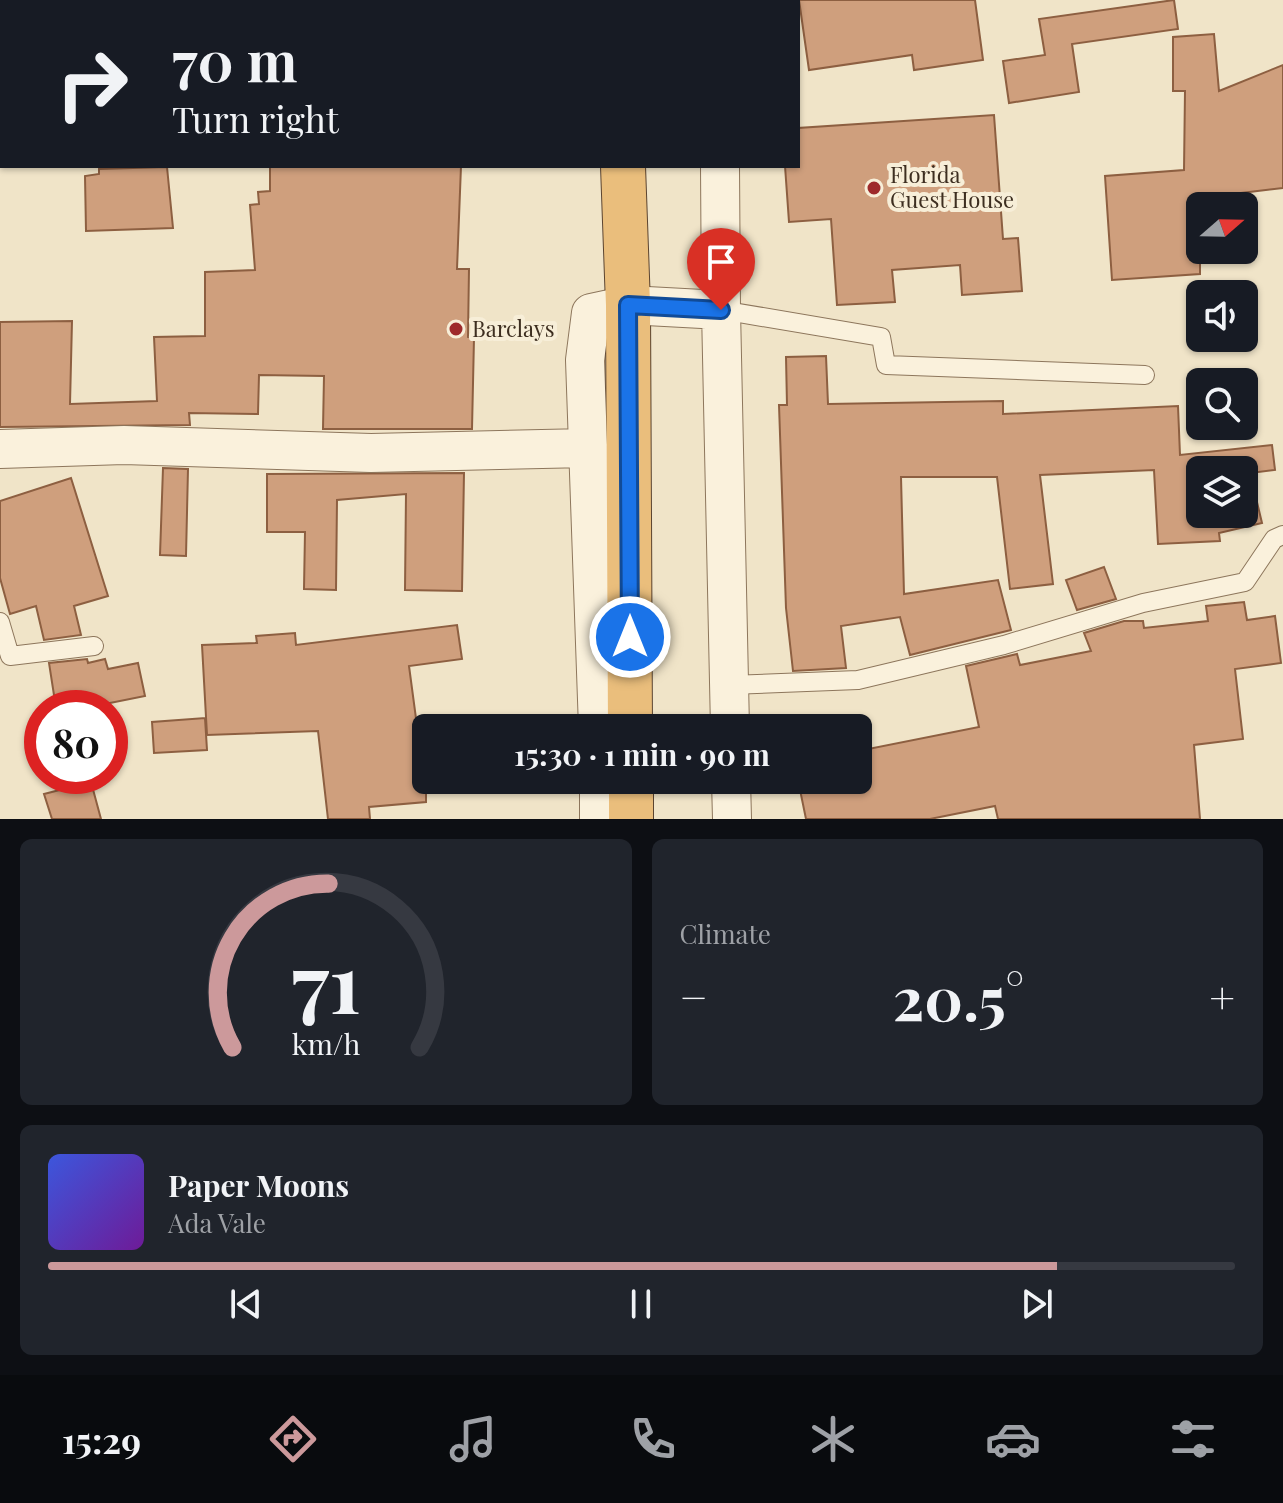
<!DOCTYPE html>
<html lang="en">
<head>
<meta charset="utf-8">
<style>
	:root { --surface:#171b24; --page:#20242c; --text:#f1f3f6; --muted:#9ea1a6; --line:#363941; --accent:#cc999b }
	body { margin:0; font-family:"Playfair Display",serif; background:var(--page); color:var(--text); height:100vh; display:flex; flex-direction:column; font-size:30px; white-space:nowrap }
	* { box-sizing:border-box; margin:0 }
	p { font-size:26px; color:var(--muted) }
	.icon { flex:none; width:44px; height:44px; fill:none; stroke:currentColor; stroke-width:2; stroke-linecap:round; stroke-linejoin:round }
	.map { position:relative; height:819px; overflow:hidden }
	.panel { display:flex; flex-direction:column; gap:20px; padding:20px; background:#0d0f14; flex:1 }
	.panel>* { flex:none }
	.hud { position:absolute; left:0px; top:0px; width:800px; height:168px; box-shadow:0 2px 6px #0004; background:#171b24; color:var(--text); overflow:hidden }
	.needle { width:52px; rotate:70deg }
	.fabs { position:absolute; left:1186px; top:192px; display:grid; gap:16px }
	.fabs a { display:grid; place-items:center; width:72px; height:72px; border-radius:12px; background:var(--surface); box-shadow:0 2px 6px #0004; font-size:40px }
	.speed { position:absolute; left:24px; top:690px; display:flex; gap:16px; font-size:40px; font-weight:700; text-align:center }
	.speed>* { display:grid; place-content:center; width:104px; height:104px; border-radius:50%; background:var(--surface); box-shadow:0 2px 6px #0004; line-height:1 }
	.speed .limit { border:12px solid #d22; background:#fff; color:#111 }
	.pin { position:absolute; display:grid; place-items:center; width:68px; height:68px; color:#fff; margin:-82px -34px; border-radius:50% 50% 50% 0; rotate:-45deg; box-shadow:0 0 8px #0007 }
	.pin .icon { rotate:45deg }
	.me { position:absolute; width:88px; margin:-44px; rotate:0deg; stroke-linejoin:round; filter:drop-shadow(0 0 6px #0008) }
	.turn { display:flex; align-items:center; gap:28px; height:168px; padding:0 40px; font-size:36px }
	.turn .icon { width:104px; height:104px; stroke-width:2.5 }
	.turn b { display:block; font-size:56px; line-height:68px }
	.big { font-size:60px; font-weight:700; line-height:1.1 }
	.panel .tile { flex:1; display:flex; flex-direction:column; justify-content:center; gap:12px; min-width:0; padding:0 28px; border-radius:12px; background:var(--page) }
	.panel .dial { align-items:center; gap:0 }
	.dial svg { height:208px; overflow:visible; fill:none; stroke:var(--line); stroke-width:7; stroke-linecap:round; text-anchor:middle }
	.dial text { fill:var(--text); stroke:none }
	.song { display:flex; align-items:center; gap:24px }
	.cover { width:96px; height:96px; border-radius:12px; background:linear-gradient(135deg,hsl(230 70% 55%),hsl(280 70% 35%)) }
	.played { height:8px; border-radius:4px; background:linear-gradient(90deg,var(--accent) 85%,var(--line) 85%) }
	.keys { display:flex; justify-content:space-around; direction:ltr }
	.heat { display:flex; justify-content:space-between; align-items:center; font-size:44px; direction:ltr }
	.panel .tiles { flex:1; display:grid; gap:20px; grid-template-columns:1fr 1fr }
	.tile:last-child { grid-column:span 2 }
	.trip { position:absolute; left:412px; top:714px; width:460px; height:80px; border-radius:12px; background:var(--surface); box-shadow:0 2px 6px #0004; font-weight:700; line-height:80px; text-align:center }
	.menu { display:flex; height:128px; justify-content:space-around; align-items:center; background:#090b0e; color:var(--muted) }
	.menu .icon { width:56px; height:56px }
	.menu .current { color:var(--accent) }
	.menu b { font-size:36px; color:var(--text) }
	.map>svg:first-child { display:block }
</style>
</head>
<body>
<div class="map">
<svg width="1283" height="819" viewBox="0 0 1283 819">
	<rect width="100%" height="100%" fill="#f0e4c8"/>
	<path fill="#cf9f7d" stroke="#8d5f41" stroke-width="2" fill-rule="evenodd" d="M799,0H975L983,60L914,70L912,55L809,70Z
		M1174,0L1178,29L1072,44L1079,92L1009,103L1003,61L1045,55L1039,19Z
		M1214,34L1219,91L1283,65V188L1200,198V274L1112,280L1105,176L1184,170L1185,91H1173V37Z
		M994,115L1003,239L1018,238L1022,291L962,295L960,265L892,270L895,302L837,305L831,219L789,222L785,166H798V128Z
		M270,166H461L457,269H469L468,337L474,338L472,429H323L324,376L259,375L258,414L189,413L190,425L0,427V322L72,321L70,404L157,401L154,337L205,336V272L255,270L250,205L259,204L258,192L270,191Z
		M167,167L173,228L86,231L85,176L99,174V169Z
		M826,356L828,404L1003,401V414L1178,406L1180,455L1272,445L1275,470L1250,473L1262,523L1219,533L1220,541L1158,544L1154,470L1040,475L1053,584L1010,589L997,477H901L904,594L998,580L1011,630L910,655L900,617L841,626L846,668L793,671L786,608L779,405H787L786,357ZM1200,470H1244V514H1200Z
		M163,468L188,469L186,556L160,555Z
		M464,473L462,591L405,590L406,494L337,500L336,590L304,589L305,532H267V474Z
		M71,478L108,596L74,606L81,635L44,640L36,606L10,614L0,578V501Z
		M1104,567L1116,599L1077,610L1066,580Z
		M1244,602L1247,620L1275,616L1281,663L1235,669L1243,739L1194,745L1200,819H998L995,806L930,819H806L798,780H858V751L979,727L966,666L1017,654L1020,665L1091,651L1084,633L1124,621H1143L1144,628L1208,621L1206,606Z
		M457,625L462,659L409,666L417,726L426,725V802L369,807L370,819H328L318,731L207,735L202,645L257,643L256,636L295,633L296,645Z
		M87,659L88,663L105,659L108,669L138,663L145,696L85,708H56L49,663Z
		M205,718L207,750L154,753L152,722Z
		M91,782L101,819H52L44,794Z"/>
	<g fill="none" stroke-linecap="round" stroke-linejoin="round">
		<g stroke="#8d765c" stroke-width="20">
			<path id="service" d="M721,310L881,337L886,365L1145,375
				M0,622L10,656L94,646
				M729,685L858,680L1004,645L1143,603L1245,582L1274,539L1283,535"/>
		</g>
		<g stroke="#8d765c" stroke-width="40">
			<path id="minor" d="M718,0V2
				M0,26H2
				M720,166L721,310
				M0,449L124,445L371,453L587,448
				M598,728L585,360L591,313L628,305L721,310L730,728
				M599,780V819
				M731,780L732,819"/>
		</g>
		<g stroke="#5b4430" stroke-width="46">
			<path id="trunk" d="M617,0V2
				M623,166L628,305L630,728
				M631,780V819"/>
		</g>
		<use href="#service" stroke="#faf1dc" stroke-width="18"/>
		<use href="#minor" stroke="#faf1dc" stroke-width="38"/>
		<use href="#trunk" stroke="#eabe7c" stroke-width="44"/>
	</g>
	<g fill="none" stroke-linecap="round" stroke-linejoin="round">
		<g stroke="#114b97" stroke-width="20">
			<path id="route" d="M630,637L628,305L721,310"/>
		</g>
		<use href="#route" stroke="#1a73e8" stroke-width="14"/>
	</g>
	<g fill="#9e2a2b" stroke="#f7eed8" stroke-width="3">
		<circle cx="874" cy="188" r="8"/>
		<circle cx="456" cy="329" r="8"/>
	</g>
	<g text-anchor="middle" stroke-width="8" stroke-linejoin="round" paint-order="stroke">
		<g font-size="22" fill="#3d2e20" stroke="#f7eed8" text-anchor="start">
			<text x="890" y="183">Florida<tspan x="890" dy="25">Guest House</tspan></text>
			<text x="472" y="337">Barclays</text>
		</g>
	</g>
</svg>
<div class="fabs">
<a><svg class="needle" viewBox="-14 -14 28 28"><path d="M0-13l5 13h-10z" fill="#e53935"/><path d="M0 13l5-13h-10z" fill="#9ea1a6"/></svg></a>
<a><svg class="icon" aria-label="sound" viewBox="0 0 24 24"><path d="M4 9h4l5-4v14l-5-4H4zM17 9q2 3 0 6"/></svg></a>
<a><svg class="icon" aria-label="search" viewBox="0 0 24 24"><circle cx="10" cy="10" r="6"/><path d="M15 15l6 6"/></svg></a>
<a><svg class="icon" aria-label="layers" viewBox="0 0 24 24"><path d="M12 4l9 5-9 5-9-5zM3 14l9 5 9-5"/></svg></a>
</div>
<div class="speed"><div class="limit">80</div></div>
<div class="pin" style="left:721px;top:310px;background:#d93025"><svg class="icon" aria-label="arrive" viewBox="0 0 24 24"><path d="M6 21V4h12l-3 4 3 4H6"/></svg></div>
<svg class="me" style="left:630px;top:637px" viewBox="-20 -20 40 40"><circle r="17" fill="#1a73e8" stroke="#fff" stroke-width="3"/><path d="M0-11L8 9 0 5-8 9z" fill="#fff"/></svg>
<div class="trip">15:30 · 1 min · 90 m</div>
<div class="hud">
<div class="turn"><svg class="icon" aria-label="right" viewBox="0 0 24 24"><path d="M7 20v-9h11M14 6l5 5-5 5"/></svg><div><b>70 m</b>Turn right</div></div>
</div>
</div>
<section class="panel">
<div class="tiles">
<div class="tile dial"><svg viewBox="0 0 100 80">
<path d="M14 69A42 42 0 1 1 86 69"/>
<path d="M14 69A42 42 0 0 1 51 6" stroke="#cc999b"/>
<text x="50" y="56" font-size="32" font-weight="700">71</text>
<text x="50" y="72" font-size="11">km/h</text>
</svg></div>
<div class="tile"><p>Climate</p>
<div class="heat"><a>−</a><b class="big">20.5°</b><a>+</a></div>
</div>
<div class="tile">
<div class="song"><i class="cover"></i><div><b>Paper Moons</b><p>Ada Vale</p></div></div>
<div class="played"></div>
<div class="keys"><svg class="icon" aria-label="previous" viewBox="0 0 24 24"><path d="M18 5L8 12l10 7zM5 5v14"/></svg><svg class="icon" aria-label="pause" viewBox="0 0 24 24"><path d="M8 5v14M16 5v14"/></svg><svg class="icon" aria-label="next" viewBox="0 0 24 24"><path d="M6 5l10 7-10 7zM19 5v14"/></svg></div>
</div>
</div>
</section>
<nav class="menu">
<b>15:29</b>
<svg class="icon current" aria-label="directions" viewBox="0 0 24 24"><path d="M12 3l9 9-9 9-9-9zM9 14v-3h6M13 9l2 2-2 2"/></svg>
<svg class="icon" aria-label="music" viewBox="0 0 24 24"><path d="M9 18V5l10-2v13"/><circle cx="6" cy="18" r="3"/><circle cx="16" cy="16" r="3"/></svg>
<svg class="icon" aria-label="phone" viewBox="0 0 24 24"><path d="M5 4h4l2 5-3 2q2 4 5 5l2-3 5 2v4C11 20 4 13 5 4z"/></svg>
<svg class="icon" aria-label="climate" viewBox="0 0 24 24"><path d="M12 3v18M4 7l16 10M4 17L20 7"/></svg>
<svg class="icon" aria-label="car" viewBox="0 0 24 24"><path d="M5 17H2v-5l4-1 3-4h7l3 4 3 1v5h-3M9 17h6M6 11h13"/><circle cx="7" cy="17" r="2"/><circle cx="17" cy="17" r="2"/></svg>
<svg class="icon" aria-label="filters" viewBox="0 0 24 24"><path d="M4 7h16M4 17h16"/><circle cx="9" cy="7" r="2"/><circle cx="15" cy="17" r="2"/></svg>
</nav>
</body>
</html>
